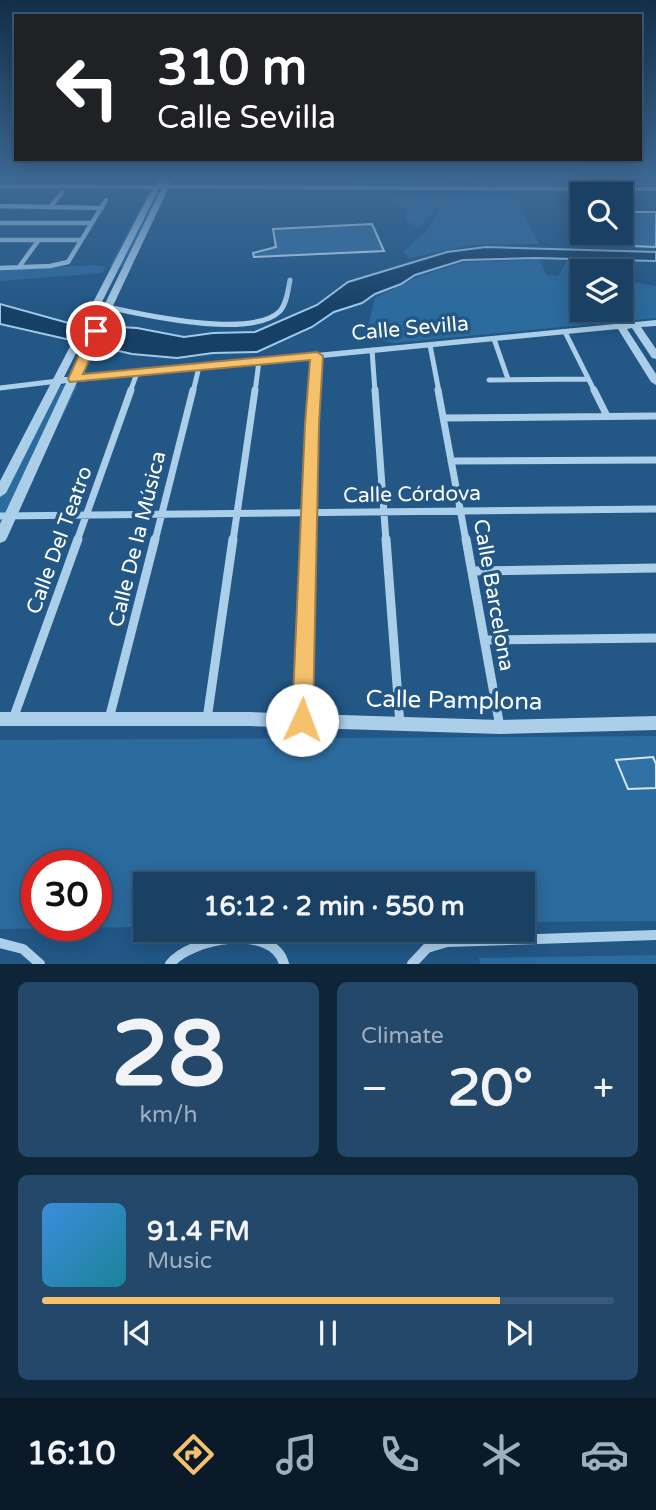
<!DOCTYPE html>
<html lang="en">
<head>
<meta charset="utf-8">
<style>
	:root { --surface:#1a4164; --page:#23486a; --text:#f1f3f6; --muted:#9fafbf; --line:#385a78; --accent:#f6c16d }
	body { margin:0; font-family:"Varela Round",sans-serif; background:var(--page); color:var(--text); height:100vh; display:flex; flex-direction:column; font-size:26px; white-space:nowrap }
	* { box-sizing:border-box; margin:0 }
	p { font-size:23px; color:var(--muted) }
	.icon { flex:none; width:38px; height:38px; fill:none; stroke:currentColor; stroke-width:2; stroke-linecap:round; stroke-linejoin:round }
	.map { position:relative; height:964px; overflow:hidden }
	.sheet { display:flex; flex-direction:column; gap:18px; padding:18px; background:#0e2437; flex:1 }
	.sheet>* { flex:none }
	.guide { position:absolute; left:14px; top:14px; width:628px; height:147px; border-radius:0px; box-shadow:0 4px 18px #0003,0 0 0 2px var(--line); background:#202124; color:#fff; overflow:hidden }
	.buttons { position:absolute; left:570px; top:182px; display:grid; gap:14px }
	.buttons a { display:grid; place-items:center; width:63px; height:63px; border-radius:0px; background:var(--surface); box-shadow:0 4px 18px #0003,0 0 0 2px var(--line); font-size:35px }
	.speed { position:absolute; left:21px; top:850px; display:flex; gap:14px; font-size:35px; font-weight:700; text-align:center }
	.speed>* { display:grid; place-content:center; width:91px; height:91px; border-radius:50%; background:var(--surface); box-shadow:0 4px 18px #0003,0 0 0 2px var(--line); line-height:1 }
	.speed .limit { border:10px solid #d22; background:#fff; color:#111 }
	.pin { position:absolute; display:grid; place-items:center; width:60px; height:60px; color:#fff; margin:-30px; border:4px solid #fff; border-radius:50%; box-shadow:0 2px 7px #0007 }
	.me { position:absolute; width:77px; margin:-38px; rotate:2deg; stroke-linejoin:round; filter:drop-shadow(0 0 5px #0008) }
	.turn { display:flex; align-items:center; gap:24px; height:147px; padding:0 28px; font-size:32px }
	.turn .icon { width:91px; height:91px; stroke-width:2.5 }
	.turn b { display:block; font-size:49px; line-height:60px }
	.big { font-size:52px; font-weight:700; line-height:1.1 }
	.sheet .card { flex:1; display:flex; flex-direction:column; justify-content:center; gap:10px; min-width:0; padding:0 24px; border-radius:10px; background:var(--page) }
	.sheet .dial { align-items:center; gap:0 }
	.dial b { font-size:91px; line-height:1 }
	.song { display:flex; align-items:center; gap:21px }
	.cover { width:84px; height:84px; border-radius:10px; background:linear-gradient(135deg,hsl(210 70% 55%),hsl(190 70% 35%)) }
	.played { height:7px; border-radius:4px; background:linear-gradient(90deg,var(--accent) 80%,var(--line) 80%) }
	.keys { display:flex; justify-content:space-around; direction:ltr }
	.heat { display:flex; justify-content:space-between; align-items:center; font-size:38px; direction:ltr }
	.sheet .tiles { flex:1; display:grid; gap:18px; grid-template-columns:1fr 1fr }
	.card:last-child { grid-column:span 2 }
	.trip { position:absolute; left:133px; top:872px; width:402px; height:70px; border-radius:0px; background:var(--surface); box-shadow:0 4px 18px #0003,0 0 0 2px var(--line); font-weight:700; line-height:70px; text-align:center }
	.tab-bar { display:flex; height:112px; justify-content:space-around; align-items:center; background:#0a1a28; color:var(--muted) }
	.tab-bar .icon { width:49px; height:49px }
	.tab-bar .on { color:var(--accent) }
	.tab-bar b { font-size:32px; color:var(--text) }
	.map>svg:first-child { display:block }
</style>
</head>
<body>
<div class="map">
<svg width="656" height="964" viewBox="0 0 656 964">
	<rect width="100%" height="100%" fill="#225786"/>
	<path fill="#2b6b9e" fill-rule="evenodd" d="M351,178H443L448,185H352Z
		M472,178H656V186L478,185Z
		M0,186L151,187L149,192H165L130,267H109L148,192L0,191Z
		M382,196H515L539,244L473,245L409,258L403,251L427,231L441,207H437L419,228L406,221V209Z
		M539,260L547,275L558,276L567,261L621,262L625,269L583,271V310H621V280L656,286V318L394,343L365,338L375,298L417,277L465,262Z
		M95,265L106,267L102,273L0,281V270Z
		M78,385L0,543V483L50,386Z
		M656,736V921L523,922V884H145V927L0,929V740ZM37,866H96V926H37Z
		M656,955V964H480L479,958Z"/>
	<path fill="#174066" stroke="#9fcaeb" stroke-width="2" d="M486,247L656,252V261L535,258L463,260L415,275L401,284L375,294L362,303L334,312L312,327L257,352L213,353L177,358L132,354L0,324V304L72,324L137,328L184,337L213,333L255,332L317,305L348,282L447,252Z"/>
	<path fill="#3170a3" stroke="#d0e5f7" stroke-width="2" d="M621,212H656V247L606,245L598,233H621Z
		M372,224L384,251L254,257L253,253L276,247L273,229Z
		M653,757L656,764V788L628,789L616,760Z"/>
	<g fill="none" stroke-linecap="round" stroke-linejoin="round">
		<path stroke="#abcee9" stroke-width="4.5" d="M0,206L102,208
			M50,207L62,193
			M0,223H92
			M0,240H81
			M19,267L38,241
			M0,268L50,266L68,262L106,200"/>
		<path stroke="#abcee9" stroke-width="5" d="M108,307C143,315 253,339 280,311C287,303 288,290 290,280
			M565,332L595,392
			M494,339L508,379
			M430,345L439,392
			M372,350L375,392
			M489,380L587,379
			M0,388L58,381
			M130,392L137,373
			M193,392L199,367
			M255,392L259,361
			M314,392L317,356"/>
		<path stroke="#abcee9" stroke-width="7" d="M375,390L386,541
			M438,390L466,541
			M594,390L607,416
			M444,418L656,416
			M451,461L656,460
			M0,516L656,509
			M77,541L131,390
			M155,541L193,390
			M233,541L255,390
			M308,541L315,390"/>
		<path stroke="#abcee9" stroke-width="9" d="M386,539L400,725
			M466,539L500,727
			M472,571L656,568
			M485,640L656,638
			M13,719L78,539
			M109,719L155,539
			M207,719L233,539
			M302,720L308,539"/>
		<path stroke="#abcee9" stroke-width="10" d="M0,943L23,949L40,964
			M170,964C190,938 274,923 284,964
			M412,964L427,948L447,942L656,935"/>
		<path fill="#abcee9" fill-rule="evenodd" d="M159,180L162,182L161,185L168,180L171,182L170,185L656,187V191L168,189L80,376L656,320V326L641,327L656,349V359L652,358L632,328L627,329L656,374V385L651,382L618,329L77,382L7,538L5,541L0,543V524L66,383L61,384L6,493L0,497V481L152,189L0,188V184L154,185ZM159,189H161L69,377H64Z
			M0,712H250L500,720L656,716V730L500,734L250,726H0Z"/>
	</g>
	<linearGradient id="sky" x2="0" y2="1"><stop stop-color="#13304a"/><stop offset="0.57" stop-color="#3e6995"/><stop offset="1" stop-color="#3e6995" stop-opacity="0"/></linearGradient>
	<rect width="656" height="313" fill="url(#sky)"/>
	<path fill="#f6c16d" stroke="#a07d47" stroke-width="2" d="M96,327L102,331L83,374L317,352L323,356L319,424L313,720L310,727L302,729L295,727L292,720L305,424L310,360L70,382L68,379L90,331Z"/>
	<g text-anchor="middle" stroke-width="7" stroke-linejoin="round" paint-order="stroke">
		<g font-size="21" fill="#fff" stroke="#225786">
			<text transform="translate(410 328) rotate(-5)" y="7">Calle Sevilla</text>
			<text transform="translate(412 494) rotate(-1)" y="7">Calle Córdova</text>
			<text transform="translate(137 539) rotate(-76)" y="7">Calle De la Música</text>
			<text transform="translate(59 540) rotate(-70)" y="7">Calle Del Teatro</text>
			<text transform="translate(494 595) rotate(80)" y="7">Calle Barcelona</text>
		</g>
		<g font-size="24" fill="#fff" stroke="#225786">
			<text transform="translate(454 700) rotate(1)" y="8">Calle Pamplona</text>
		</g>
	</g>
</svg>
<div class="buttons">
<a><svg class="icon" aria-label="search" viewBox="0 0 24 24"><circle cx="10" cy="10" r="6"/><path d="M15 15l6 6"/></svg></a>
<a><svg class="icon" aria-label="layers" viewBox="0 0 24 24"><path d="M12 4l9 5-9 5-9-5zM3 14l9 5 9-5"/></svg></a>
</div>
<div class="speed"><div class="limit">30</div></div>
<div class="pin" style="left:96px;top:331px;background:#d93025"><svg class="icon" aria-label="arrive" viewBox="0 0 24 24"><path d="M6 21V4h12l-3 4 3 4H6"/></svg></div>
<svg class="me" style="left:302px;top:720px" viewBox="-20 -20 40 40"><circle r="19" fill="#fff"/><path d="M0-13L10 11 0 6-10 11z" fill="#f6c16d"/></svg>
<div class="trip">16:12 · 2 min · 550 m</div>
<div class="guide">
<div class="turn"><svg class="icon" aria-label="left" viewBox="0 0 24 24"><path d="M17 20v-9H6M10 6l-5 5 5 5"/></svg><div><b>310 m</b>Calle Sevilla</div></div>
</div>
</div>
<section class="sheet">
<div class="tiles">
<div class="card dial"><b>28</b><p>km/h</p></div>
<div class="card"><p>Climate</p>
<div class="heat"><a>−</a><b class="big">20°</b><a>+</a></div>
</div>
<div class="card">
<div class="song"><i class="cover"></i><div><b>91.4 FM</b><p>Music</p></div></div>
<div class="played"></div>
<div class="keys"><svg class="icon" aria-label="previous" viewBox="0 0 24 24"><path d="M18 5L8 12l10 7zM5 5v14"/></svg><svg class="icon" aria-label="pause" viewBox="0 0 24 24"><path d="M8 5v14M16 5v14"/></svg><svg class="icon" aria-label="next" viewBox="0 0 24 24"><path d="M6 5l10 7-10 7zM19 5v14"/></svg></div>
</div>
</div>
</section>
<nav class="tab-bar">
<b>16:10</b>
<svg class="icon on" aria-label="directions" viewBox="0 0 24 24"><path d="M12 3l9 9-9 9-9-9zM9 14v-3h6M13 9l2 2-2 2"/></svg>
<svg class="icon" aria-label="music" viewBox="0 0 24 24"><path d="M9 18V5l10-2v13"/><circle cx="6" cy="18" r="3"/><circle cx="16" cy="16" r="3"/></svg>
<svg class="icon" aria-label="phone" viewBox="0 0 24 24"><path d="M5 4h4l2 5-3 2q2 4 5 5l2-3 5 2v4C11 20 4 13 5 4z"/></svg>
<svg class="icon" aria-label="climate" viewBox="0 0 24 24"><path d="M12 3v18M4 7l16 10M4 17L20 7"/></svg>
<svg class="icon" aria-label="car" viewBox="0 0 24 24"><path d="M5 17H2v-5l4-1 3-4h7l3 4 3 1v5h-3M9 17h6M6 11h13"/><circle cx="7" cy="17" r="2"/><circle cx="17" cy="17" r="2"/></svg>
</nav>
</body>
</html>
